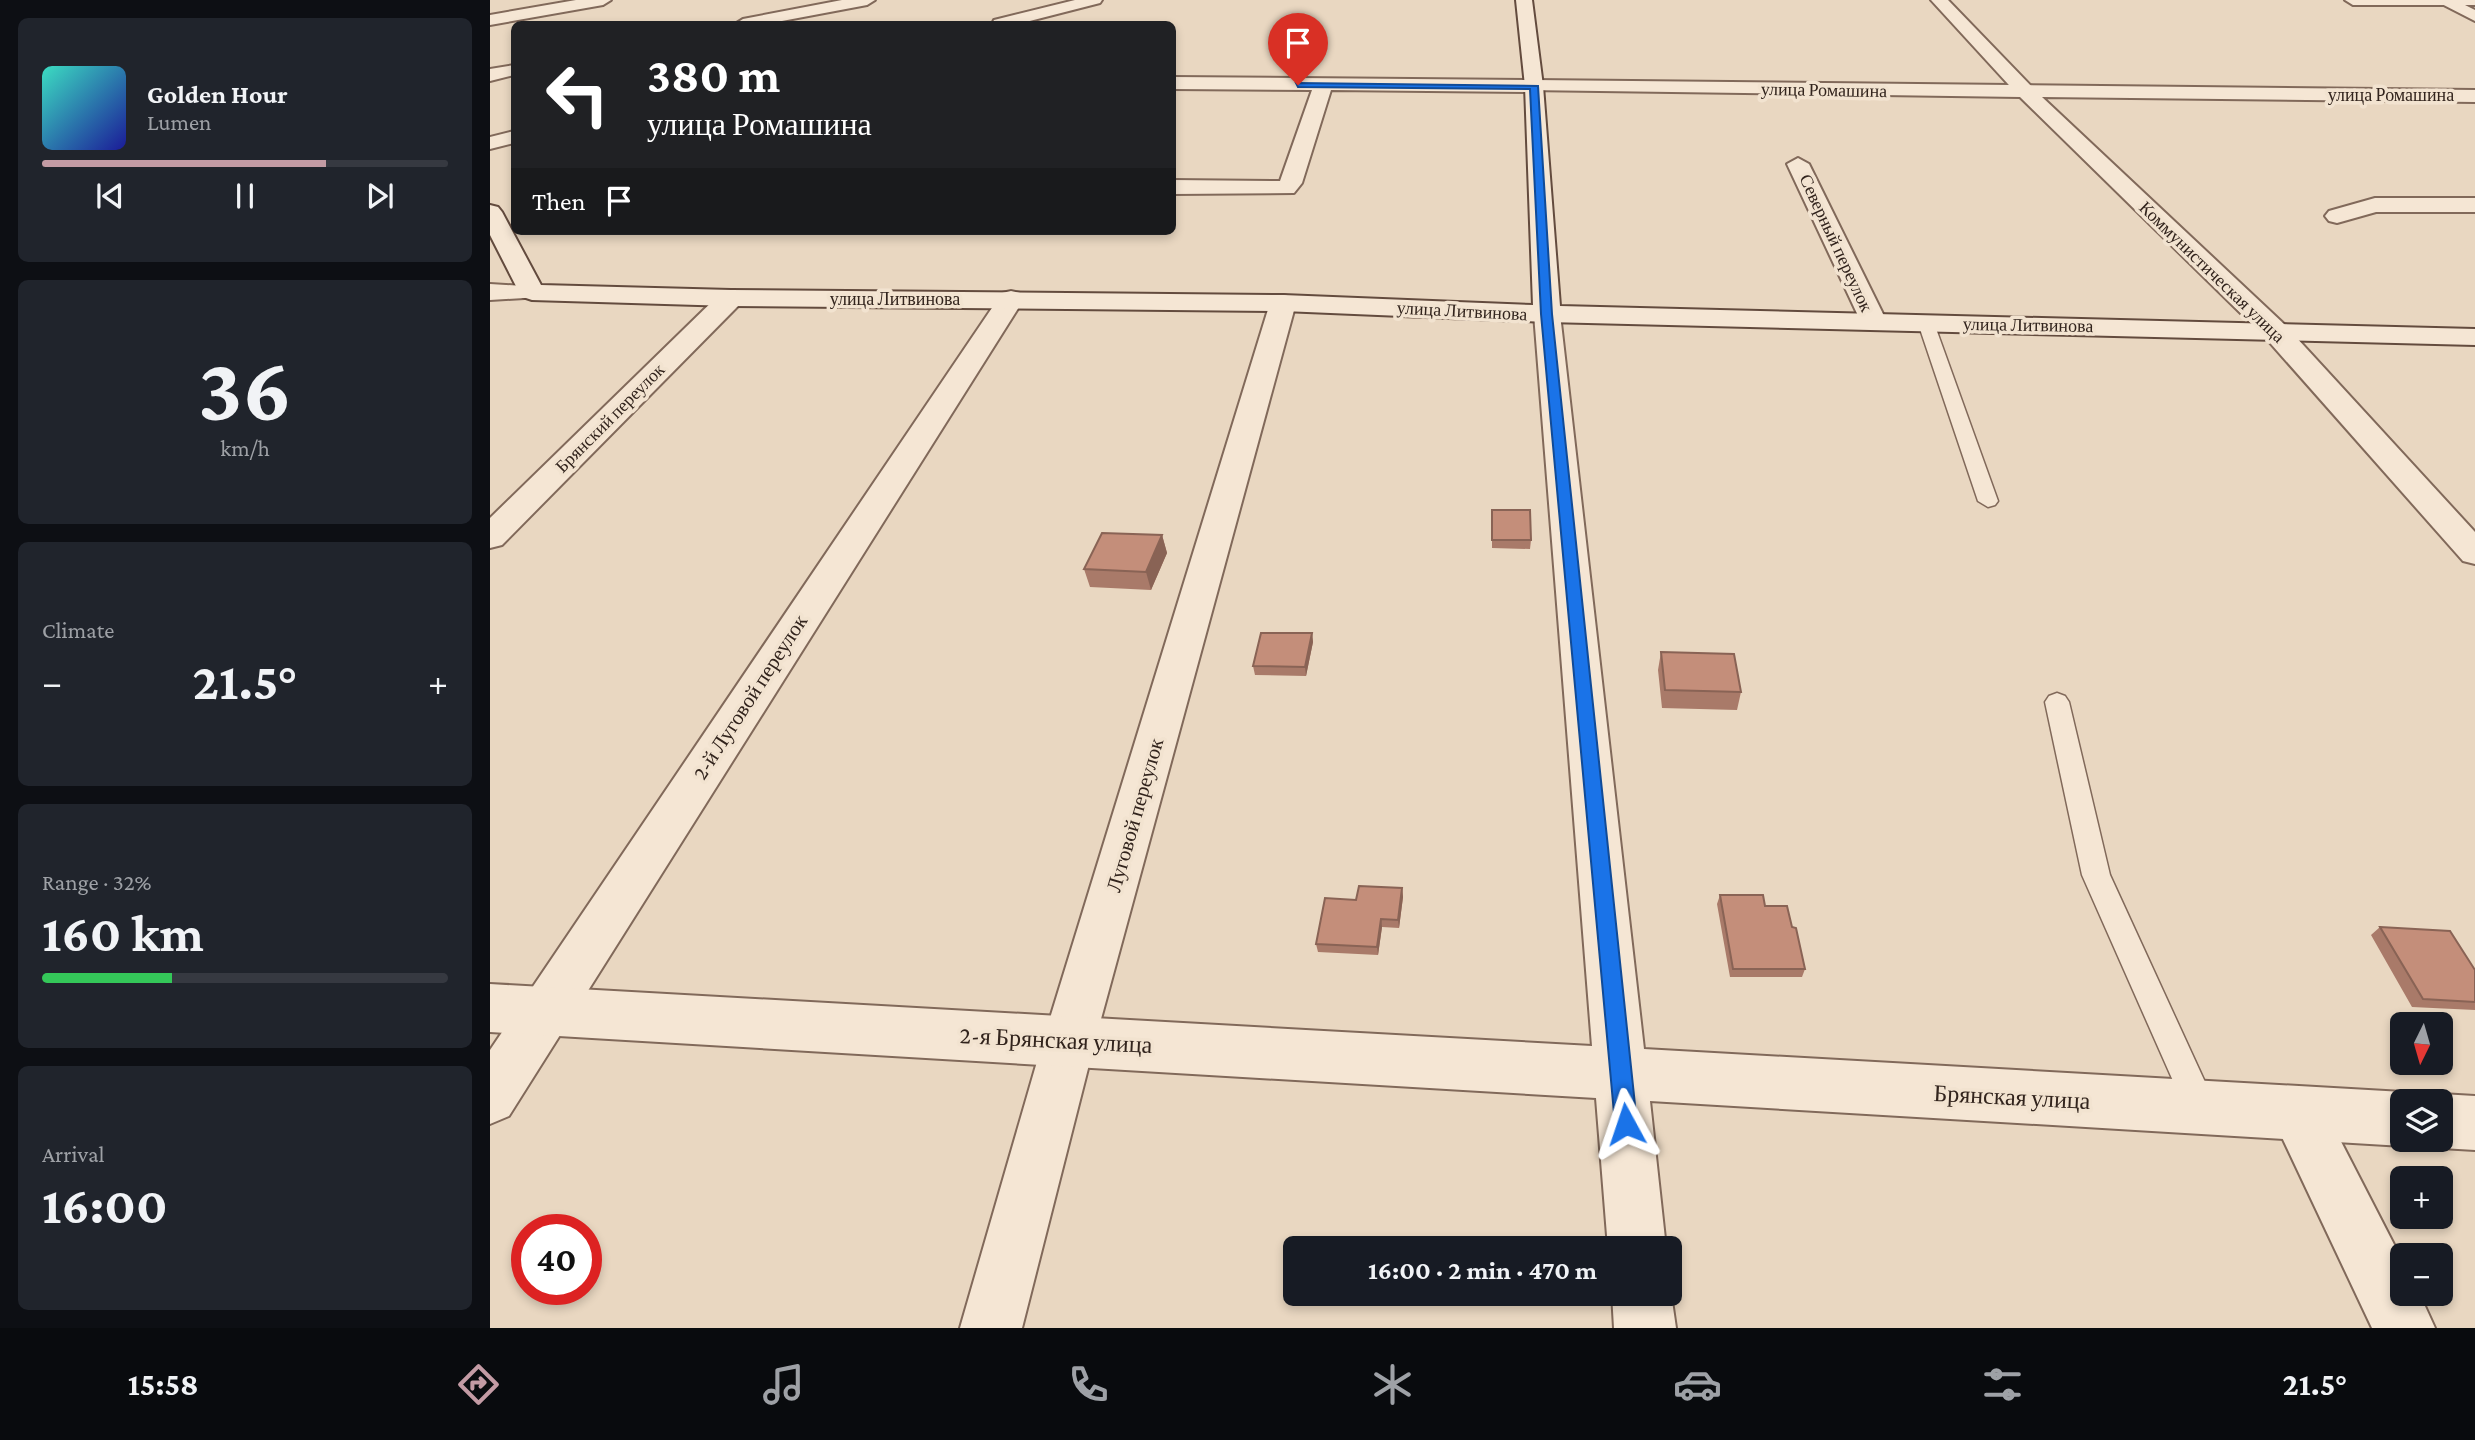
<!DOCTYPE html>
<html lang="en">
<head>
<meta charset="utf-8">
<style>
	:root { --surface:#171b24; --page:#20242c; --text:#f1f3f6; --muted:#9ea1a6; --line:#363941; --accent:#c39ba4 }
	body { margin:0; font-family:"Crimson Pro",serif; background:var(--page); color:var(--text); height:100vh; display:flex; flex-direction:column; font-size:26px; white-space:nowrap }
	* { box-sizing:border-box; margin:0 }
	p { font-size:23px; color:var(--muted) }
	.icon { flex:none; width:38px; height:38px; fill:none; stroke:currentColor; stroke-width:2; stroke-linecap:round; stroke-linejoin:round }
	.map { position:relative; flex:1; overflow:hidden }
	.sheet { display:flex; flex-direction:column; gap:18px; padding:18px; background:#0d0f14; width:490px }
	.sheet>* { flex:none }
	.hud { position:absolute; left:21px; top:21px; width:665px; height:214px; border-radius:10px; box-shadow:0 4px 10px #0003; background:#202124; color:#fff; overflow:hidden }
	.needle { width:46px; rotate:185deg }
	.controls { position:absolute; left:1900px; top:1012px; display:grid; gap:14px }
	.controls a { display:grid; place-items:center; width:63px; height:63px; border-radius:10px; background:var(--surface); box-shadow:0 4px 10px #0003; font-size:35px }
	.speed { position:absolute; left:21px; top:1214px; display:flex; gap:14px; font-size:35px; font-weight:700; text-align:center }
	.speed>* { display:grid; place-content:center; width:91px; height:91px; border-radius:50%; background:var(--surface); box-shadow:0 4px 10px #0003; line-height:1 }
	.speed .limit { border:10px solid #d22; background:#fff; color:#111 }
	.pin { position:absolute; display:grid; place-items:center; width:60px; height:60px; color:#fff; margin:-72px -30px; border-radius:50% 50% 50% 0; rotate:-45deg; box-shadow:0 0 7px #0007 }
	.pin .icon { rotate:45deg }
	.me { position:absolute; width:77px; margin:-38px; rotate:355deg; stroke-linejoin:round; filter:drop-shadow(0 0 5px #0008) }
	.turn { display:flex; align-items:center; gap:24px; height:147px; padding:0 21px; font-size:32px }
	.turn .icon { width:91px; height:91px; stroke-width:2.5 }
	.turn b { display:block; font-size:49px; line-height:60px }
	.then { display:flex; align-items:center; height:66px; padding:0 21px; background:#0003; gap:14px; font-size:26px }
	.big { font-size:52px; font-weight:700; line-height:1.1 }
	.sheet .widget { flex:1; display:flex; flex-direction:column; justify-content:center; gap:10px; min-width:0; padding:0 24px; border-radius:10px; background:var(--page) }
	.sheet .dial { align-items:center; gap:0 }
	.dial b { font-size:91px; line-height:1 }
	.song { display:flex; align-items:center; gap:21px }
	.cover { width:84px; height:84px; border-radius:10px; background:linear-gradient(135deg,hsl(170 70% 55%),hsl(240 70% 35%)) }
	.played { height:7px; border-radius:4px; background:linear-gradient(90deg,var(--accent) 70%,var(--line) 70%) }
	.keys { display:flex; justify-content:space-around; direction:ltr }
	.heat { display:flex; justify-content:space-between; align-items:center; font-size:38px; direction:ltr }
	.charge { height:10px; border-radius:5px; background:linear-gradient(90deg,#34c759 32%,var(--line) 0) }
	.trip { position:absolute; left:793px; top:1236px; width:399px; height:70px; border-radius:10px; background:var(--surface); box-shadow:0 4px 10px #0003; font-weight:700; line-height:70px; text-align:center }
	.dock { display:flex; height:112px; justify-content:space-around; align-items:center; background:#090b0e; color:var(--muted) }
	.dock .icon { width:49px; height:49px }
	.dock .on { color:var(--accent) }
	.dock b { font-size:32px; color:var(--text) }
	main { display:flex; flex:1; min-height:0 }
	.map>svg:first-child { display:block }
</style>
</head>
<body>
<main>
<section class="sheet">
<div class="widget">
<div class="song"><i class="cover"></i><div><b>Golden Hour</b><p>Lumen</p></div></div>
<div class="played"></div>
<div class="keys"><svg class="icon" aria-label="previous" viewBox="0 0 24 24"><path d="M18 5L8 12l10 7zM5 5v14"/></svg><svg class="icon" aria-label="pause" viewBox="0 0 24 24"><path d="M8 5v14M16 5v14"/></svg><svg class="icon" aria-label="next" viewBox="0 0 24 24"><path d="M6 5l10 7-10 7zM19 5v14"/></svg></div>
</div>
<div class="widget dial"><b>36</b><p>km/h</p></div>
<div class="widget"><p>Climate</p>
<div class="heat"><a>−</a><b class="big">21.5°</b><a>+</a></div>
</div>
<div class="widget"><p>Range · 32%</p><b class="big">160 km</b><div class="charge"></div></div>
<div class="widget"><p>Arrival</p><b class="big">16:00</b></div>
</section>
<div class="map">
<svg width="1985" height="1328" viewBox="0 0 1985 1328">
	<rect width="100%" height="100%" fill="#e9d7c1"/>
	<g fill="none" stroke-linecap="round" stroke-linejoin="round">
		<g stroke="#81695a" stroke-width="3">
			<path id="service" d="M1436,318L1444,323L1508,501L1505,505L1498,507L1488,501L1428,323Z
				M1567,693L1575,696L1579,702L1620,875L1726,1106L1721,1117L1710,1122L1699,1117L1592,875L1555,702L1559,696Z"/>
		</g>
		<g stroke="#81695a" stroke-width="4">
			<path id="minor" d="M86,0H121L113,5L0,25V15Z
				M352,0H385L377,5L276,24H245L253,19Z
				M585,0H612L610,3L528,24H502L504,20Z
				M1441,0H1458L1543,88L1545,92L1543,96H1529Z
				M1855,0H1985V5H1863Z
				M24,65V75L0,81V69Z
				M682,77L1044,80L1053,86L1044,92L841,90L812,183L804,193L682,194V180L790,181L822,90L682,89Z
				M24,131V143L0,149V137Z
				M1308,158L1319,164L1397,322L1393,328H1375L1371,322L1297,164Z
				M1885,198H1985V212H1886L1847,223L1839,221L1835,216L1839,211Z
				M241,290L250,292L254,298L250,304L12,545L0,548V518L232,292Z
				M521,291L530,293L534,299L19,1116L0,1124V1050L508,299L512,293Z
				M793,295L802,297L806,303L605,1041L532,1328H470L553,1041L780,303L784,297Z
				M1808,1087L1827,1095L1913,1262V1293H1929L1945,1328H1882L1781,1114L1789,1095Z"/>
		</g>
		<g stroke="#81695a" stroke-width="4">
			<path id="tertiary" d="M1944,0H1965L1985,10V21Z
				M1044,80L1985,90V102L1552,97L1794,324L1985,532V564L1973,561L1774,336L1530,97L1037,90L1035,86Z
				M0,284L51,287L55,292L51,297L0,300Z
				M1057,306L1066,308L1070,314L1154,1049L1913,1092L1932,1101H1913V1139H1929L1913,1146L1160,1101L1176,1248H1118L1106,1098L0,1032V984L1102,1046L1044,314L1048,308Z
				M1951,1094L1985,1096V1150L1951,1148L1932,1140L1951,1139V1101H1935Z
				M1180,1287L1186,1328H1124L1122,1293H1180Z"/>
		</g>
		<g stroke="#634b3e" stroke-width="4">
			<path id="secondary" d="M1026,0H1042L1053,86L1070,306L1985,329V345L1057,322L793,311L241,306L42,300L33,297L29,292L0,235V205L8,207L12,212L51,285L241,290L793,295L1043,305L1035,86Z"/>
		</g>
		<use href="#service" fill="#f5e6d4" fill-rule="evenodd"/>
		<use href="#minor" fill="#f5e6d4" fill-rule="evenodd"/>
		<use href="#tertiary" fill="#f5e6d4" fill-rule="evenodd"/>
		<use href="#secondary" fill="#f5e6d4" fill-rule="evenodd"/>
	</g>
	<path fill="#a97a69" d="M1002,510L1041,540L1040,549L1002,548Z
		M672,535L677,553L661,590L600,587L594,569Z
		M822,633L823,642L816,676L765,675L763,666Z
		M1171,652L1251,692L1247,710L1172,708L1168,670Z
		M912,888L913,897L909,928L892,927L888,955L828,952L826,944L866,900Z
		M1230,895L1275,906L1302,927L1315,969L1312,977H1240L1227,904Z
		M1890,927L1985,970V1010L1922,1007L1881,935Z"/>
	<path fill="#896355" d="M672,535L677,553L661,590L656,572Z
		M822,633L823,642L816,676L815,667Z
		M912,888L913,897L909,928L908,920Z
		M891,919L892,927L888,955L887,947Z"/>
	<path fill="#c48e7a" stroke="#896355" stroke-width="2" d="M1002,510H1040L1041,540H1002Z
		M612,533L672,535L656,572L594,569Z
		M771,633H822L815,667L763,666Z
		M1171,652L1244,654L1251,692L1175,690Z
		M869,886L912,888L908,920L891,919L887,947L826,944L835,898L866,900Z
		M1230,895H1273L1275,906H1297L1302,927L1306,928L1315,969H1243Z
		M1890,927L1960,931L1985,970V1002L1933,999Z"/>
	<path fill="#1a73e8" stroke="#114b97" stroke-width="2" d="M806,83L1048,86L1062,314L1147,1124L1144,1132L1136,1135L1128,1132L1125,1124L1051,314L1040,89L808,87Z"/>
	<g text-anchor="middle" stroke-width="7" stroke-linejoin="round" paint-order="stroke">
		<g font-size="18" fill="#32241d" stroke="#f2e3d0">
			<text transform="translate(1334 90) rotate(1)" y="6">улица Ромашина</text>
			<text x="1901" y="101">улица Ромашина</text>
			<text transform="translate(1346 243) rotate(65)" y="6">Северный переулок</text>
			<text transform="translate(1722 272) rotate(44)" y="6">Коммунистическая улица</text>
			<text x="405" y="305">улица Литвинова</text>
			<text transform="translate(972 311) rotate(3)" y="6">улица Литвинова</text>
			<text transform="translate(1538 325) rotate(1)" y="6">улица Литвинова</text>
			<text transform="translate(120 418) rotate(-45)" y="6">Брянский переулок</text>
		</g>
		<g font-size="21" fill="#32241d" stroke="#f2e3d0">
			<text transform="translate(260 697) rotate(-57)" y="7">2-й Луговой переулок</text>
			<text transform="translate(645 815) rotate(-74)" y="7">Луговой переулок</text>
		</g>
		<g font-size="24" fill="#32241d" stroke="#f2e3d0">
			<text transform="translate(566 1040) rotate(3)" y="8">2-я Брянская улица</text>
			<text transform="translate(1522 1097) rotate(3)" y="8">Брянская улица</text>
		</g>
	</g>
</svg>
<div class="controls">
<a><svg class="needle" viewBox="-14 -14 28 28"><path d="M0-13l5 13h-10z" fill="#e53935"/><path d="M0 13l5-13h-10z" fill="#9ea1a6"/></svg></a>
<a><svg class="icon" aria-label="layers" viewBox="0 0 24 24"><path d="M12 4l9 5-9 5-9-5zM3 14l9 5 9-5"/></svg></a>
<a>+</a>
<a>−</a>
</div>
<div class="speed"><div class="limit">40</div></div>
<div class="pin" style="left:808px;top:85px;background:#d93025"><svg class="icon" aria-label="arrive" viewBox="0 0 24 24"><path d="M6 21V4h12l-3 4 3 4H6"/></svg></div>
<svg class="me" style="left:1136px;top:1124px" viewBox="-20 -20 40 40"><path d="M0-17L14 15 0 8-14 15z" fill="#1a73e8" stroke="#fff" stroke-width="4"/></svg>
<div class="trip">16:00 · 2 min · 470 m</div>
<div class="hud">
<div class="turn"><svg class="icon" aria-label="left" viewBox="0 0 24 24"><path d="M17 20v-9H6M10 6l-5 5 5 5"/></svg><div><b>380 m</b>улица Ромашина</div></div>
<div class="then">Then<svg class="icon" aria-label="arrive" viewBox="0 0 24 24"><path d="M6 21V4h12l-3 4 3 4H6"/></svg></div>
</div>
</div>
</main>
<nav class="dock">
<b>15:58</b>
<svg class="icon on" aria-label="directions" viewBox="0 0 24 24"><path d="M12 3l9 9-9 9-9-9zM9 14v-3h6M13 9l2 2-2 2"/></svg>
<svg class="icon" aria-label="music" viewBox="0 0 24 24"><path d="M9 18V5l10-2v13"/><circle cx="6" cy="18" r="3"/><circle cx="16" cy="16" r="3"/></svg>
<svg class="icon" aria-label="phone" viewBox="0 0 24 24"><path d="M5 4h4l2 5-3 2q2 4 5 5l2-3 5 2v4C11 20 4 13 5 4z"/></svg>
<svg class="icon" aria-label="climate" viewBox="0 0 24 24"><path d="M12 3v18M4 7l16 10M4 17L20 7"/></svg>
<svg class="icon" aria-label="car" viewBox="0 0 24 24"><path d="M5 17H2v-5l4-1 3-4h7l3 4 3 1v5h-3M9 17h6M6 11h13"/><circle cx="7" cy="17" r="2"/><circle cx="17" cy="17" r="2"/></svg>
<svg class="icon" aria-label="filters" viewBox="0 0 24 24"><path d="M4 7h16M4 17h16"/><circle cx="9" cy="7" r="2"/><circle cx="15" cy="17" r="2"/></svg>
<b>21.5°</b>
</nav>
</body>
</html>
